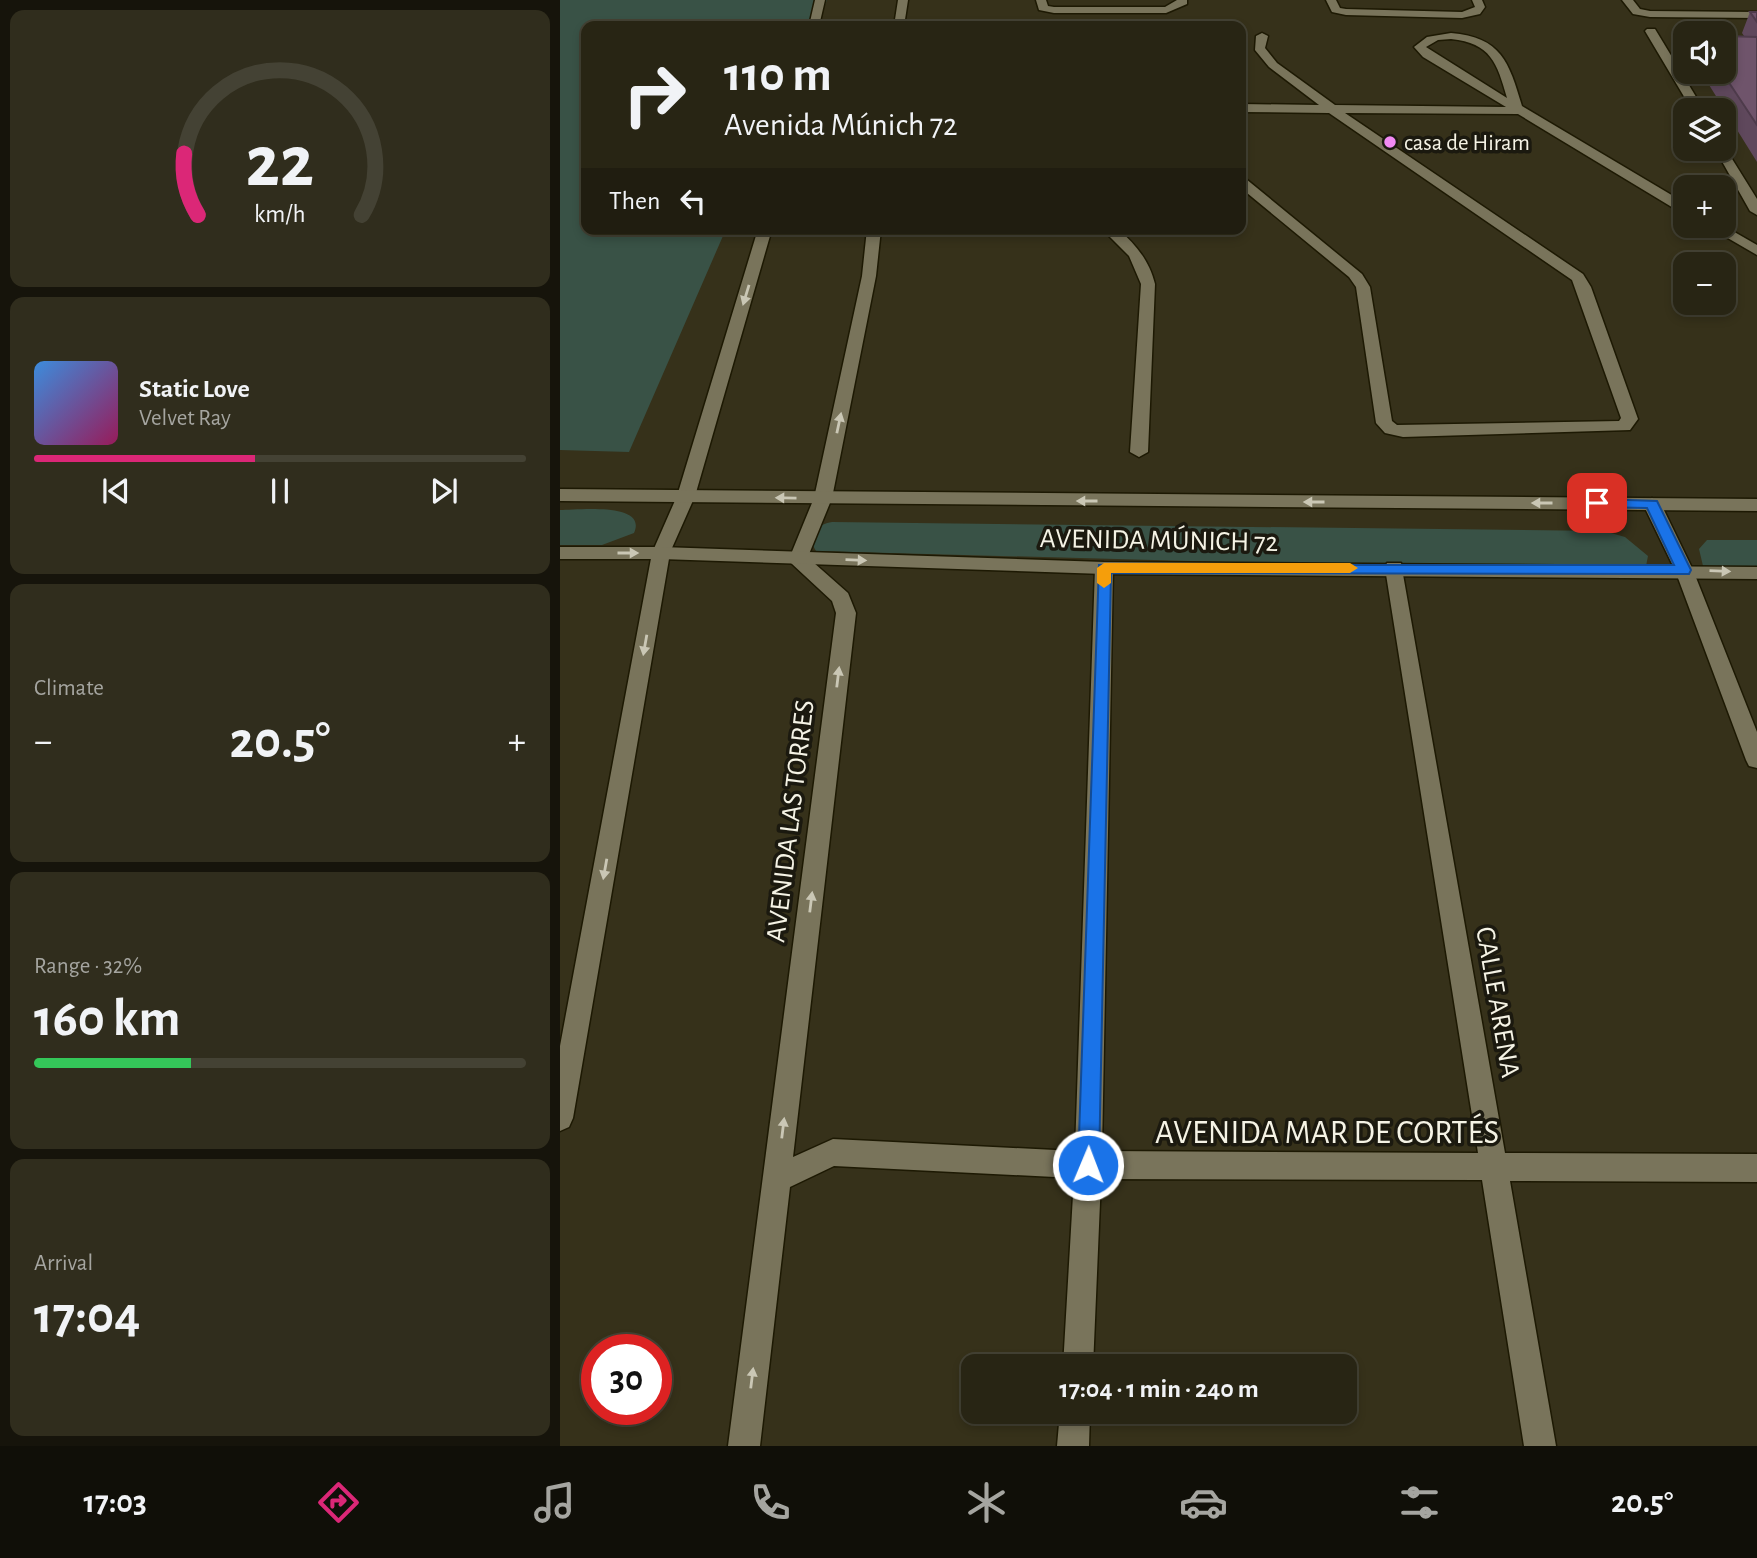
<!DOCTYPE html>
<html lang="en">
<head>
<meta charset="utf-8">
<style>
	:root { --surface:#282514; --page:#302d1d; --text:#f1f3f6; --muted:#a5a5a0; --line:#444234; --accent:#db2777 }
	body { margin:0; font-family:"Alegreya Sans",sans-serif; background:var(--page); color:var(--text); height:100vh; display:flex; flex-direction:column; font-size:26px; white-space:nowrap }
	* { box-sizing:border-box; margin:0 }
	p { font-size:23px; color:var(--muted) }
	.icon { flex:none; width:38px; height:38px; fill:none; stroke:currentColor; stroke-width:2; stroke-linecap:round; stroke-linejoin:round }
	.map { position:relative; flex:1; overflow:hidden }
	.drawer { display:flex; flex-direction:column; gap:10px; padding:10px; background:#16140b; width:560px }
	.drawer>* { flex:none }
	.banner { position:absolute; left:21px; top:21px; width:665px; height:214px; border-radius:14px; box-shadow:0 4px 10px #0003,0 0 0 2px var(--line); background:#282514; color:var(--text); overflow:hidden }
	.controls { position:absolute; left:1113px; top:21px; display:grid; gap:14px }
	.controls a { display:grid; place-items:center; width:63px; height:63px; border-radius:14px; background:var(--surface); box-shadow:0 4px 10px #0003,0 0 0 2px var(--line); font-size:35px }
	.speed { position:absolute; left:21px; top:1334px; display:flex; gap:14px; font-size:35px; font-weight:700; text-align:center }
	.speed>* { display:grid; place-content:center; width:91px; height:91px; border-radius:50%; background:var(--surface); box-shadow:0 4px 10px #0003,0 0 0 2px var(--line); line-height:1 }
	.speed .limit { border:10px solid #d22; background:#fff; color:#111 }
	.pin { position:absolute; display:grid; place-items:center; width:60px; height:60px; color:#fff; margin:-30px; border-radius:14px; box-shadow:0 4px 10px #0006 }
	.me { position:absolute; width:77px; margin:-38px; rotate:1deg; stroke-linejoin:round; filter:drop-shadow(0 0 5px #0008) }
	.turn { display:flex; align-items:center; gap:24px; height:147px; padding:0 28px; font-size:32px }
	.turn .icon { width:91px; height:91px; stroke-width:2.5 }
	.turn b { display:block; font-size:49px; line-height:60px }
	.then { display:flex; align-items:center; height:66px; padding:0 28px; background:#0003; gap:14px; font-size:26px }
	.big { font-size:52px; font-weight:600; line-height:1.1 }
	.drawer .widget { flex:1; display:flex; flex-direction:column; justify-content:center; gap:10px; min-width:0; padding:0 24px; border-radius:14px; background:var(--page) }
	.drawer .dial { align-items:center; gap:0 }
	.dial svg { height:182px; overflow:visible; fill:none; stroke:var(--line); stroke-width:7; stroke-linecap:round; text-anchor:middle }
	.dial text { fill:var(--text); stroke:none }
	.song { display:flex; align-items:center; gap:21px }
	.cover { width:84px; height:84px; border-radius:10px; background:linear-gradient(135deg,hsl(210 70% 55%),hsl(330 70% 35%)) }
	.played { height:7px; border-radius:4px; background:linear-gradient(90deg,var(--accent) 45%,var(--line) 45%) }
	.keys { display:flex; justify-content:space-around; direction:ltr }
	.heat { display:flex; justify-content:space-between; align-items:center; font-size:38px; direction:ltr }
	.charge { height:10px; border-radius:5px; background:linear-gradient(90deg,#34c759 32%,var(--line) 0) }
	.trip { position:absolute; left:401px; top:1354px; width:396px; height:70px; border-radius:14px; background:var(--surface); box-shadow:0 4px 10px #0003,0 0 0 2px var(--line); font-weight:600; line-height:70px; text-align:center }
	.tabs { display:flex; height:112px; justify-content:space-around; align-items:center; background:#100f08; color:var(--muted) }
	.tabs .icon { width:49px; height:49px }
	.tabs .on { color:var(--accent) }
	.tabs b { font-size:32px; color:var(--text) }
	main { display:flex; flex:1; min-height:0 }
	.map>svg:first-child { display:block }
</style>
</head>
<body>
<main>
<section class="drawer">
<div class="widget dial"><svg viewBox="0 0 100 80">
<path d="M14 69A42 42 0 1 1 86 69"/>
<path d="M14 69A42 42 0 0 1 8 42" stroke="#db2777"/>
<text x="50" y="56" font-size="32" font-weight="700">22</text>
<text x="50" y="72" font-size="11">km/h</text>
</svg></div>
<div class="widget">
<div class="song"><i class="cover"></i><div><b>Static Love</b><p>Velvet Ray</p></div></div>
<div class="played"></div>
<div class="keys"><svg class="icon" aria-label="previous" viewBox="0 0 24 24"><path d="M18 5L8 12l10 7zM5 5v14"/></svg><svg class="icon" aria-label="pause" viewBox="0 0 24 24"><path d="M8 5v14M16 5v14"/></svg><svg class="icon" aria-label="next" viewBox="0 0 24 24"><path d="M6 5l10 7-10 7zM19 5v14"/></svg></div>
</div>
<div class="widget"><p>Climate</p>
<div class="heat"><a>−</a><b class="big">20.5°</b><a>+</a></div>
</div>
<div class="widget"><p>Range · 32%</p><b class="big">160 km</b><div class="charge"></div></div>
<div class="widget"><p>Arrival</p><b class="big">17:04</b></div>
</section>
<div class="map">
<svg width="1197" height="1446" viewBox="0 0 1197 1446">
	<rect width="100%" height="100%" fill="#36311a"/>
	<path fill="#395246" d="M0,0H267L256,26H26V229H166L69,452L0,450Z
		M0,510C18,510 88,502 74,533L42,545H0Z
		M272,522L1044,531L1065,537L1088,556L1086,566L1076,573L256,551L252,544C255,531 258,524 272,522Z
		M1147,540H1197V575H1163L1143,566L1139,549Z"/>
	<g fill="none" stroke-linecap="round" stroke-linejoin="round">
		<g stroke="#1d1903" stroke-width="3">
			<path id="minor" d="M476,0H486L488,6L494,7H605L617,0H627V4L606,13H494L479,10Z
				M766,0H776L780,8L786,9L902,12L915,7L912,0H922L925,7L920,14L902,18L786,15L772,12Z
				M1062,0H1073L1080,9L1090,11L1197,12V18L1090,17L1073,14Z
				M563,23L568,26H554L555,24Z
				M1087,29H1095L1144,110H1132L1085,31Z
				M891,33C941,37 949,62 962,106L1125,203V213L1120,212L958,114L785,113L1023,274L1031,287L1078,419L1070,430L843,437L825,433L816,423L796,287L789,277L681,188V178L686,179L802,274L810,287L832,421L837,425L1059,421L1061,418L1012,280L769,113L681,112V104L759,105L709,67L695,50L696,36L702,33L708,36L705,48L717,63L775,105L946,107L863,57L854,47L867,37ZM891,39C931,43 937,63 947,98L866,47L878,40Z
				M1164,146L1197,199V215L1190,211L1155,149H1164Z
				M1147,226H1164L1197,245V255Z
				M542,229H558C576,245 589,260 595,284L588,452L579,457L570,452L581,284L569,256Z
				M1092,498L1101,504L1133,570L1197,732V768L1189,766L1186,760L1115,570L1083,504Z
				M101,547L108,549L110,553L13,1118L9,1127L0,1131V1046L92,553L94,549Z
				M238,553L245,555L288,593L296,613L233,1157L273,1139L515,1151L535,568L537,563H551L553,568L542,1151L918,1153L825,568L827,563H841L945,1153L1197,1154V1182L950,1181L996,1446H964L922,1180L541,1179L533,1367H503L514,1178L274,1166L230,1187L200,1446H168L276,613L272,601L231,563L229,559L231,555Z
				M500,1412H530L529,1446H497Z"/>
		</g>
		<g stroke="#1d1903" stroke-width="3">
			<path id="tertiary" d="M255,0H265L259,26H249Z
				M338,0H348L344,26H334Z
				M198,229H212L135,496L108,557H94L92,553L117,496Z
				M307,229H321L316,276L272,498L247,559L245,563H231L229,559L254,498L302,276Z"/>
		</g>
		<g stroke="#1d1903" stroke-width="3">
			<path id="secondary" d="M0,489L1197,499V511L0,501Z
				M0,547H101L544,562L1197,567V579L544,574L101,559H0Z"/>
		</g>
		<use href="#minor" fill="#79745b" fill-rule="evenodd"/>
		<use href="#tertiary" fill="#79745b" fill-rule="evenodd"/>
		<use href="#secondary" fill="#79745b" fill-rule="evenodd"/>
	</g>
	<path fill="#5f485c" d="M1190,12H1197V162L1141,72H1164L1184,36L1182,33Z"/>
	<path fill="#6f546b" stroke="#4e3b4b" stroke-width="2" d="M1190,12H1197V22Z
		M1164,36L1197,37V125L1162,72H1164Z"/>
	<defs><path id="oneway-solid" d="M-6-.8H1V-3.2L6.5 0L1 3.2V.8H-6Z" transform="scale(1.75)"/></defs>
	<g fill="#cac7b5">
		<use href="#oneway-solid" transform="translate(186 295) rotate(107)"/>
		<use href="#oneway-solid" transform="translate(279 423) rotate(-78)"/>
		<use href="#oneway-solid" transform="translate(226 498) rotate(-179)"/>
		<use href="#oneway-solid" transform="translate(527 501) rotate(-180)"/>
		<use href="#oneway-solid" transform="translate(754 502) rotate(-180)"/>
		<use href="#oneway-solid" transform="translate(982 503) rotate(-180)"/>
		<use href="#oneway-solid" transform="translate(68 553)"/>
		<use href="#oneway-solid" transform="translate(296 560) rotate(2)"/>
		<use href="#oneway-solid" transform="translate(1160 571) rotate(2)"/>
		<use href="#oneway-solid" transform="translate(85 645) rotate(100)"/>
		<use href="#oneway-solid" transform="translate(278 677) rotate(-83)"/>
		<use href="#oneway-solid" transform="translate(45 869) rotate(100)"/>
		<use href="#oneway-solid" transform="translate(251 902) rotate(-83)"/>
		<use href="#oneway-solid" transform="translate(223 1128) rotate(-83)"/>
		<use href="#oneway-solid" transform="translate(192 1378) rotate(-83)"/>
	</g>
	<path fill="#1a73e8" stroke="#114b97" stroke-width="2" d="M1037,499L1097,501L1131,570L1129,574L551,573L539,1165L535,1172L528,1175L521,1172L518,1165L539,565H1114L1087,508L1032,507V500Z"/>
	<path fill="#f59e0b" d="M544,563H790L798,568L790,573H551V583L544,588L537,583V568Z"/>
	<circle fill="#f28af3" stroke="#1b190f" stroke-width="2.5" cx="830" cy="142" r="7"/>
	<g text-anchor="middle" stroke-width="7" stroke-linejoin="round" paint-order="stroke">
		<g font-size="23" fill="#f5f3e5" stroke="#1b190f" text-anchor="start">
			<text x="844" y="150">casa de Hiram</text>
		</g>
		<g font-size="28" fill="#f5f3e5" stroke="#1b190f">
			<text transform="translate(599 539) rotate(1)" y="10">AVENIDA MÚNICH 72</text>
			<text transform="translate(229 821) rotate(-83)" y="10">AVENIDA LAS TORRES</text>
			<text transform="translate(939 1002) rotate(80)" y="10">CALLE ARENA</text>
		</g>
		<g font-size="33" fill="#f5f3e5" stroke="#1b190f">
			<text x="767" y="1143">AVENIDA MAR DE CORTÉS</text>
		</g>
	</g>
</svg>
<div class="controls">
<a><svg class="icon" aria-label="sound" viewBox="0 0 24 24"><path d="M4 9h4l5-4v14l-5-4H4zM17 9q2 3 0 6"/></svg></a>
<a><svg class="icon" aria-label="layers" viewBox="0 0 24 24"><path d="M12 4l9 5-9 5-9-5zM3 14l9 5 9-5"/></svg></a>
<a>+</a>
<a>−</a>
</div>
<div class="speed"><div class="limit">30</div></div>
<div class="pin" style="left:1037px;top:503px;background:#d93025"><svg class="icon" aria-label="arrive" viewBox="0 0 24 24"><path d="M6 21V4h12l-3 4 3 4H6"/></svg></div>
<svg class="me" style="left:528px;top:1165px" viewBox="-20 -20 40 40"><circle r="17" fill="#1a73e8" stroke="#fff" stroke-width="3"/><path d="M0-11L8 9 0 5-8 9z" fill="#fff"/></svg>
<div class="trip">17:04 · 1 min · 240 m</div>
<div class="banner">
<div class="turn"><svg class="icon" aria-label="right" viewBox="0 0 24 24"><path d="M7 20v-9h11M14 6l5 5-5 5"/></svg><div><b>110 m</b>Avenida Múnich 72</div></div>
<div class="then">Then<svg class="icon" aria-label="left" viewBox="0 0 24 24"><path d="M17 20v-9H6M10 6l-5 5 5 5"/></svg></div>
</div>
</div>
</main>
<nav class="tabs">
<b>17:03</b>
<svg class="icon on" aria-label="directions" viewBox="0 0 24 24"><path d="M12 3l9 9-9 9-9-9zM9 14v-3h6M13 9l2 2-2 2"/></svg>
<svg class="icon" aria-label="music" viewBox="0 0 24 24"><path d="M9 18V5l10-2v13"/><circle cx="6" cy="18" r="3"/><circle cx="16" cy="16" r="3"/></svg>
<svg class="icon" aria-label="phone" viewBox="0 0 24 24"><path d="M5 4h4l2 5-3 2q2 4 5 5l2-3 5 2v4C11 20 4 13 5 4z"/></svg>
<svg class="icon" aria-label="climate" viewBox="0 0 24 24"><path d="M12 3v18M4 7l16 10M4 17L20 7"/></svg>
<svg class="icon" aria-label="car" viewBox="0 0 24 24"><path d="M5 17H2v-5l4-1 3-4h7l3 4 3 1v5h-3M9 17h6M6 11h13"/><circle cx="7" cy="17" r="2"/><circle cx="17" cy="17" r="2"/></svg>
<svg class="icon" aria-label="filters" viewBox="0 0 24 24"><path d="M4 7h16M4 17h16"/><circle cx="9" cy="7" r="2"/><circle cx="15" cy="17" r="2"/></svg>
<b>20.5°</b>
</nav>
</body>
</html>
